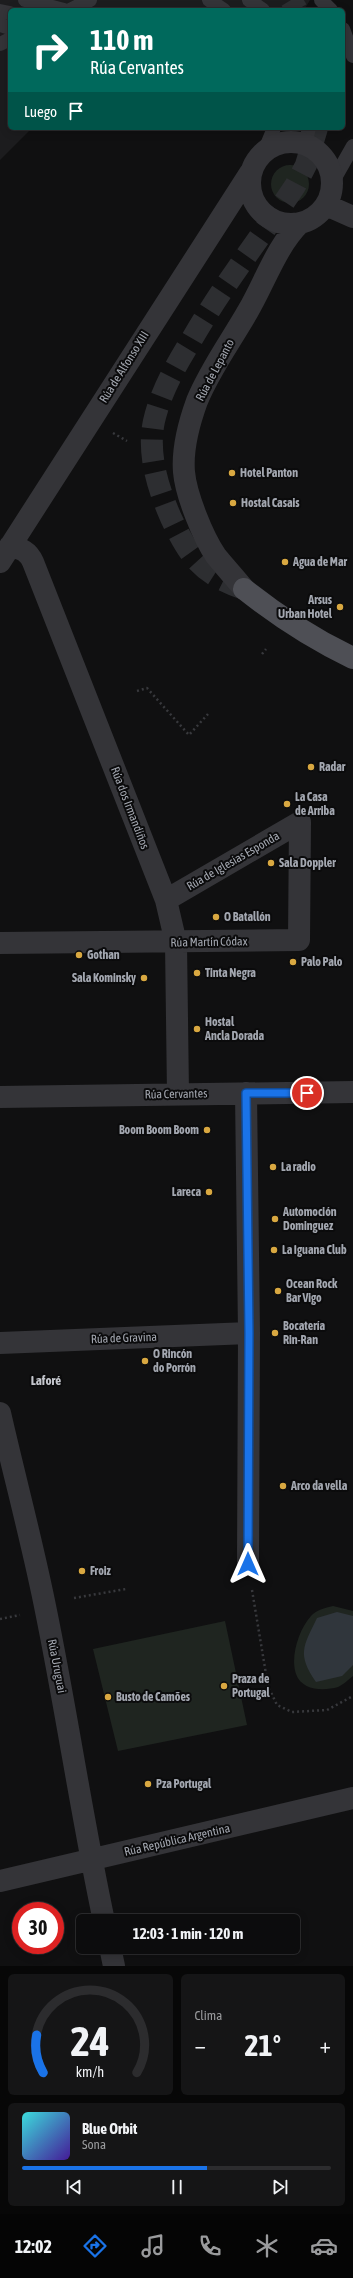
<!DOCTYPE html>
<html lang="es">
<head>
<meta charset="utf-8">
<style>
	:root { --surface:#0c0c0d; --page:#151516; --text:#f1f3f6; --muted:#9a9b9d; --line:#2c2c2e; --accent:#1a73e8 }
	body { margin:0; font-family:"Asap Condensed",sans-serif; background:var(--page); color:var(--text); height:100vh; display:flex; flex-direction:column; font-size:15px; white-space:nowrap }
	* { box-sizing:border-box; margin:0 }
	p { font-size:13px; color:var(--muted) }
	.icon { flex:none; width:22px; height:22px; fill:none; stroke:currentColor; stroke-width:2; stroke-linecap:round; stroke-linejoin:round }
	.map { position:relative; height:1966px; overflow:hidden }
	.side { display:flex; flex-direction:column; gap:8px; padding:8px; background:#070707; flex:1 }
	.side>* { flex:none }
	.guide { position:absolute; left:8px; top:8px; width:337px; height:122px; border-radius:6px; box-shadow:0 2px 10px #0003,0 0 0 1px var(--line); background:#00695c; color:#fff; overflow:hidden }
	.speed { position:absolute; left:12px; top:1902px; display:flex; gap:8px; font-size:20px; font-weight:700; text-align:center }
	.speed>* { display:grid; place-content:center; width:52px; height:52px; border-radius:50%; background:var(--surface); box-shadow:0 2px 10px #0003,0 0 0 1px var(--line); line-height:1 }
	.speed .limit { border:6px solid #d22; background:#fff; color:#111 }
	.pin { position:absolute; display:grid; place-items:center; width:34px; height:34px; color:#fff; margin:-17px; border:2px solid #fff; border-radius:50%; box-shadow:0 1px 4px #0007 }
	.me { position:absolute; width:44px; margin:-22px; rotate:0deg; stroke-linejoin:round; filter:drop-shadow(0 0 3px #0008) }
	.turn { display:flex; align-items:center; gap:14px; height:84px; padding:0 16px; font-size:18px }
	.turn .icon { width:52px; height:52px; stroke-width:2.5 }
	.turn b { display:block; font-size:28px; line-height:34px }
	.then { display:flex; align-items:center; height:38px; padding:0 16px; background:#0003; gap:8px; font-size:15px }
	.big { font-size:30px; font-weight:700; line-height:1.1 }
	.side .card { flex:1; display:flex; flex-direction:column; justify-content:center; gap:6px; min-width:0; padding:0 14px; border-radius:6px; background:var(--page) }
	.side .dial { align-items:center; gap:0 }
	.dial svg { height:104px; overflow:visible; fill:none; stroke:var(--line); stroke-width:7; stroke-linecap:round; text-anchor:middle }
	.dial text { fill:var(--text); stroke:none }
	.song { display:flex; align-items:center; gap:12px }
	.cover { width:48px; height:48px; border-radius:6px; background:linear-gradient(135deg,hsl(180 70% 55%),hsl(260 70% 35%)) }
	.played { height:4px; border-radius:2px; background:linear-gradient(90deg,var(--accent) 60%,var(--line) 60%) }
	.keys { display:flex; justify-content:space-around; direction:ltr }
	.heat { display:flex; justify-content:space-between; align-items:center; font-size:22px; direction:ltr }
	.side .tiles { flex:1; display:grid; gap:8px; grid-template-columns:1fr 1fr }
	.card:last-child { grid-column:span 2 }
	.trip { position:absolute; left:76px; top:1914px; width:224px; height:40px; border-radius:6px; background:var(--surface); box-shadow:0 2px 10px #0003,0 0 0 1px var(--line); font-weight:700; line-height:40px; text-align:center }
	.dock { display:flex; height:64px; justify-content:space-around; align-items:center; background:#050505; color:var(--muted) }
	.dock .icon { width:28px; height:28px }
	.dock .active { color:var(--accent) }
	.dock b { font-size:18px; color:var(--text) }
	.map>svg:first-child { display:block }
</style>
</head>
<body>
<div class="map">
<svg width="353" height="1966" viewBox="0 0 353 1966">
	<rect width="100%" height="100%" fill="#101011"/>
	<path fill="#1c1c1e" d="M0,0H310L304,10H10V128H32L0,160Z"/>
	<path fill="#1f2520" d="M271 184a19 19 0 1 1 38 0a19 19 0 1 1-38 0Z
		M333,1606L353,1611V1676C349,1679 343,1685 338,1687C324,1691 302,1691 296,1674C290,1657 299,1629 311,1616C316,1610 325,1608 333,1606Z
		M225,1621L247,1725L118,1751L93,1649Z"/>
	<path fill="#30363c" d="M337,1612L353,1616V1665L342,1676L316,1682C297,1654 303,1647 317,1618Z"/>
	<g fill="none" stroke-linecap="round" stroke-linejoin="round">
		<path stroke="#2d2e31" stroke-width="22" stroke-dasharray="22 11" stroke-linecap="butt" d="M291,0L297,10
			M244,589C202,574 190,558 171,518C158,488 147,454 154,421C161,391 176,365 192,339C223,285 261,237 295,186L306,165L317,128"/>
		<path stroke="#38393d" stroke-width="2.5" stroke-dasharray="2 3" stroke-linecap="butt" d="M113,433L127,441
			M262,654L266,649
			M137,691L147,688L189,735L208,714
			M252,1590L268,1686L277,1705L292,1712L327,1710L353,1696
			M74,1598L126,1589
			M0,1619L20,1615"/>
		<path stroke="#343438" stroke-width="14" d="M25,0L64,10
			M209,0L224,10
			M249,0L263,10
			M321,0L331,10
			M70,10L90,0
			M0,11L10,13
			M0,25L10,28
			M343,29L353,56
			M0,44L10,39
			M305,144L309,128
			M265,150L274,128
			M332,183L353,146"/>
		<path stroke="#343438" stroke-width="22" d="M250 183a41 41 0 1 1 82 0a41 41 0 1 1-82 0Z
			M326,205L353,217
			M10,546C22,549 28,551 33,562L166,900L176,943L178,1094
			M0,562L250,173
			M244,589C235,578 225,567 216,556C203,537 186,495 184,472C182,448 189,423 197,401C210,369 231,341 248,311C265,282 276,247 300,223
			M166,900L300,822
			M0,943L299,940L300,822
			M246,1093L249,1333L248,1564
			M0,1097L353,1092
			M0,1343L249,1333
			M0,1413C15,1479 33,1545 46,1611C67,1714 82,1818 104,1921
			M0,1881L353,1798
			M110,1947L114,1966"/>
		<path stroke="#4e4f55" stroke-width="22" d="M244,589C278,616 313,639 353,658"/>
	</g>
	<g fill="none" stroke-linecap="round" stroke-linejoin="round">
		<g stroke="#114b97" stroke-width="10">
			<path id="route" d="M248,1564L249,1333L246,1093H307"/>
		</g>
		<use href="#route" stroke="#1a73e8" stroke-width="7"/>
	</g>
	<g fill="#d9a841" stroke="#0b0b0c" stroke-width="1.5">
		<circle cx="232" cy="473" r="4"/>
		<circle cx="233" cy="503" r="4"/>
		<circle cx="285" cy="562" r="4"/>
		<circle cx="340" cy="607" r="4"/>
		<circle cx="311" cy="767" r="4"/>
		<circle cx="287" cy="804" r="4"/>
		<circle cx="271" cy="863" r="4"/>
		<circle cx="216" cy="917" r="4"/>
		<circle cx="79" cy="955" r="4"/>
		<circle cx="293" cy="962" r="4"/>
		<circle cx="197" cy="973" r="4"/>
		<circle cx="144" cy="978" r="4"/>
		<circle cx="197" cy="1029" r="4"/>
		<circle cx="207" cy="1130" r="4"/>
		<circle cx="273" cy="1167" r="4"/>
		<circle cx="209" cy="1192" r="4"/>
		<circle cx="275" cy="1219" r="4"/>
		<circle cx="274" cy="1250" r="4"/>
		<circle cx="278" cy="1291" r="4"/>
		<circle cx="275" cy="1333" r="4"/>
		<circle cx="145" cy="1361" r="4"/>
		<circle cx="283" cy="1486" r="4"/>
		<circle cx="82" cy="1571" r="4"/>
		<circle cx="224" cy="1686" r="4"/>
		<circle cx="108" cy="1697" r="4"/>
		<circle cx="148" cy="1784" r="4"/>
	</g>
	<g text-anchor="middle" stroke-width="4" stroke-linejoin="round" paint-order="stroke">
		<g font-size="12" fill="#a3a7b0" stroke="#0b0b0c">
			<text transform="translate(124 367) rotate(-58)" y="4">Rúa de Alfonso XIII</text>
			<text transform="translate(215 370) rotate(-62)" y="4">Rúa de Lepanto</text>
			<text transform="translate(130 808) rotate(69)" y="4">Rúa dos Irmandiños</text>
			<text transform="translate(233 861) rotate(-30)" y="4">Rúa de Iglesias Esponda</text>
			<text transform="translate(209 942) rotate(-1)" y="4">Rúa Martín Códax</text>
			<text transform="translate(176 1094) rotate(-1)" y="4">Rúa Cervantes</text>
			<text transform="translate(124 1338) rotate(-2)" y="4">Rúa de Gravina</text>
			<text transform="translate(57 1666) rotate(79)" y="4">Rúa Uruguai</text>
			<text transform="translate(177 1840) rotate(-13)" y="4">Rúa República Argentina</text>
		</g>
		<g font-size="12" font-weight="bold" fill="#a3a7b0" stroke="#0b0b0c" text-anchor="start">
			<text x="240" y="477">Hotel Panton</text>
			<text x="241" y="507">Hostal Casais</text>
			<text x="293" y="566">Agua de Mar</text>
			<text x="332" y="604" text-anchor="end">Arsus<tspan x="332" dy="14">Urban Hotel</tspan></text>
			<text x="319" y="771">Radar</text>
			<text x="295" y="801">La Casa<tspan x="295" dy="14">de Arriba</tspan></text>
			<text x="279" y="867">Sala Doppler</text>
			<text x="224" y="921">O Batallón</text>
			<text x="87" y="959">Gothan</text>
			<text x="301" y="966">Palo Palo</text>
			<text x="205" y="977">Tinta Negra</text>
			<text x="136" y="982" text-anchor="end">Sala Kominsky</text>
			<text x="205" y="1026">Hostal<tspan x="205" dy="14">Ancla Dorada</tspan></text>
			<text x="199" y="1134" text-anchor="end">Boom Boom Boom</text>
			<text x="281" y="1171">La radio</text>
			<text x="201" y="1196" text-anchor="end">Lareca</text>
			<text x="283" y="1216">Automoción<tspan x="283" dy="14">Dominguez</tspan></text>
			<text x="282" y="1254">La Iguana Club</text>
			<text x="286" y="1288">Ocean Rock<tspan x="286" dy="14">Bar Vigo</tspan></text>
			<text x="283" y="1330">Bocatería<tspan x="283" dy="14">Rin-Ran</tspan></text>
			<text x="153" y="1358">O Rincón<tspan x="153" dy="14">do Porrón</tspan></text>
			<text x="291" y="1490">Arco da vella</text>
			<text x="90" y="1575">Froiz</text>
			<text x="232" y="1683">Praza de<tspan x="232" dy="14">Portugal</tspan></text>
			<text x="116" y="1701">Busto de Camões</text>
			<text x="156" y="1788">Pza Portugal</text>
		</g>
		<g font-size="13" font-weight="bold" fill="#c4c6cd" stroke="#0b0b0c">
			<text x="46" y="1385">Laforé</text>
		</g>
	</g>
</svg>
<div class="speed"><div class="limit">30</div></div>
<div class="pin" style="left:307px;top:1093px;background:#d93025"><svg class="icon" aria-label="arrive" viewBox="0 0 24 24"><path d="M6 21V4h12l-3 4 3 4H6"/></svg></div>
<svg class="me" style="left:248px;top:1564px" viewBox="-20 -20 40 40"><path d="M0-17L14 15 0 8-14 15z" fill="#1a73e8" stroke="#fff" stroke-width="4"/></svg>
<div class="trip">12:03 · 1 min · 120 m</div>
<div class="guide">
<div class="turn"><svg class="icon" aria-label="right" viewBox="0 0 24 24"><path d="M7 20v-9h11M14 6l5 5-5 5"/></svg><div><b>110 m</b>Rúa Cervantes</div></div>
<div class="then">Luego<svg class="icon" aria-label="arrive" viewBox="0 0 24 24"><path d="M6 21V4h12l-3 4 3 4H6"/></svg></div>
</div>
</div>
<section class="side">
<div class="tiles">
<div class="card dial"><svg viewBox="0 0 100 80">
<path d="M14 69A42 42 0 1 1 86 69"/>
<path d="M14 69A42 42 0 0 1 9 40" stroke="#1a73e8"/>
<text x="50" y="56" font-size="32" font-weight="700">24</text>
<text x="50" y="72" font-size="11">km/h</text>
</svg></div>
<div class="card"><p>Clima</p>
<div class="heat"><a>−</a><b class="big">21°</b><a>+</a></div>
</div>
<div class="card">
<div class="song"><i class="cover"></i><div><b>Blue Orbit</b><p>Sona</p></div></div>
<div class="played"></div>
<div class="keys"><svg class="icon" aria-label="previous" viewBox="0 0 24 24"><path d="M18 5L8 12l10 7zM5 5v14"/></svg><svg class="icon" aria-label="pause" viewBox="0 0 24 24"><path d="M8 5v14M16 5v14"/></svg><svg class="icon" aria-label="next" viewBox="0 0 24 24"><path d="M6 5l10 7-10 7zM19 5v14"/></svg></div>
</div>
</div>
</section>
<nav class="dock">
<b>12:02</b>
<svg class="icon active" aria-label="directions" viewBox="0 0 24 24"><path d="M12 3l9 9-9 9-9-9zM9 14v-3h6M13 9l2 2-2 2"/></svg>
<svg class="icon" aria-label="music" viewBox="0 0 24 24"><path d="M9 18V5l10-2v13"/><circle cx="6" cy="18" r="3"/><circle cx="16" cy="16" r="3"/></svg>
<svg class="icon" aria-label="phone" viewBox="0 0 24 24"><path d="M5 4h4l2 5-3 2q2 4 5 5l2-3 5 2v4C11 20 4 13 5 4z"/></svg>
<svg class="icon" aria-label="climate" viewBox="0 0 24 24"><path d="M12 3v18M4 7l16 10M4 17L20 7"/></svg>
<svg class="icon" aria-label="car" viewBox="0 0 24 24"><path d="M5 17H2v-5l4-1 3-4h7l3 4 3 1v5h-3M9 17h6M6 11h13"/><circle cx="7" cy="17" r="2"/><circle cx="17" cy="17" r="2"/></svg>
</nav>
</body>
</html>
